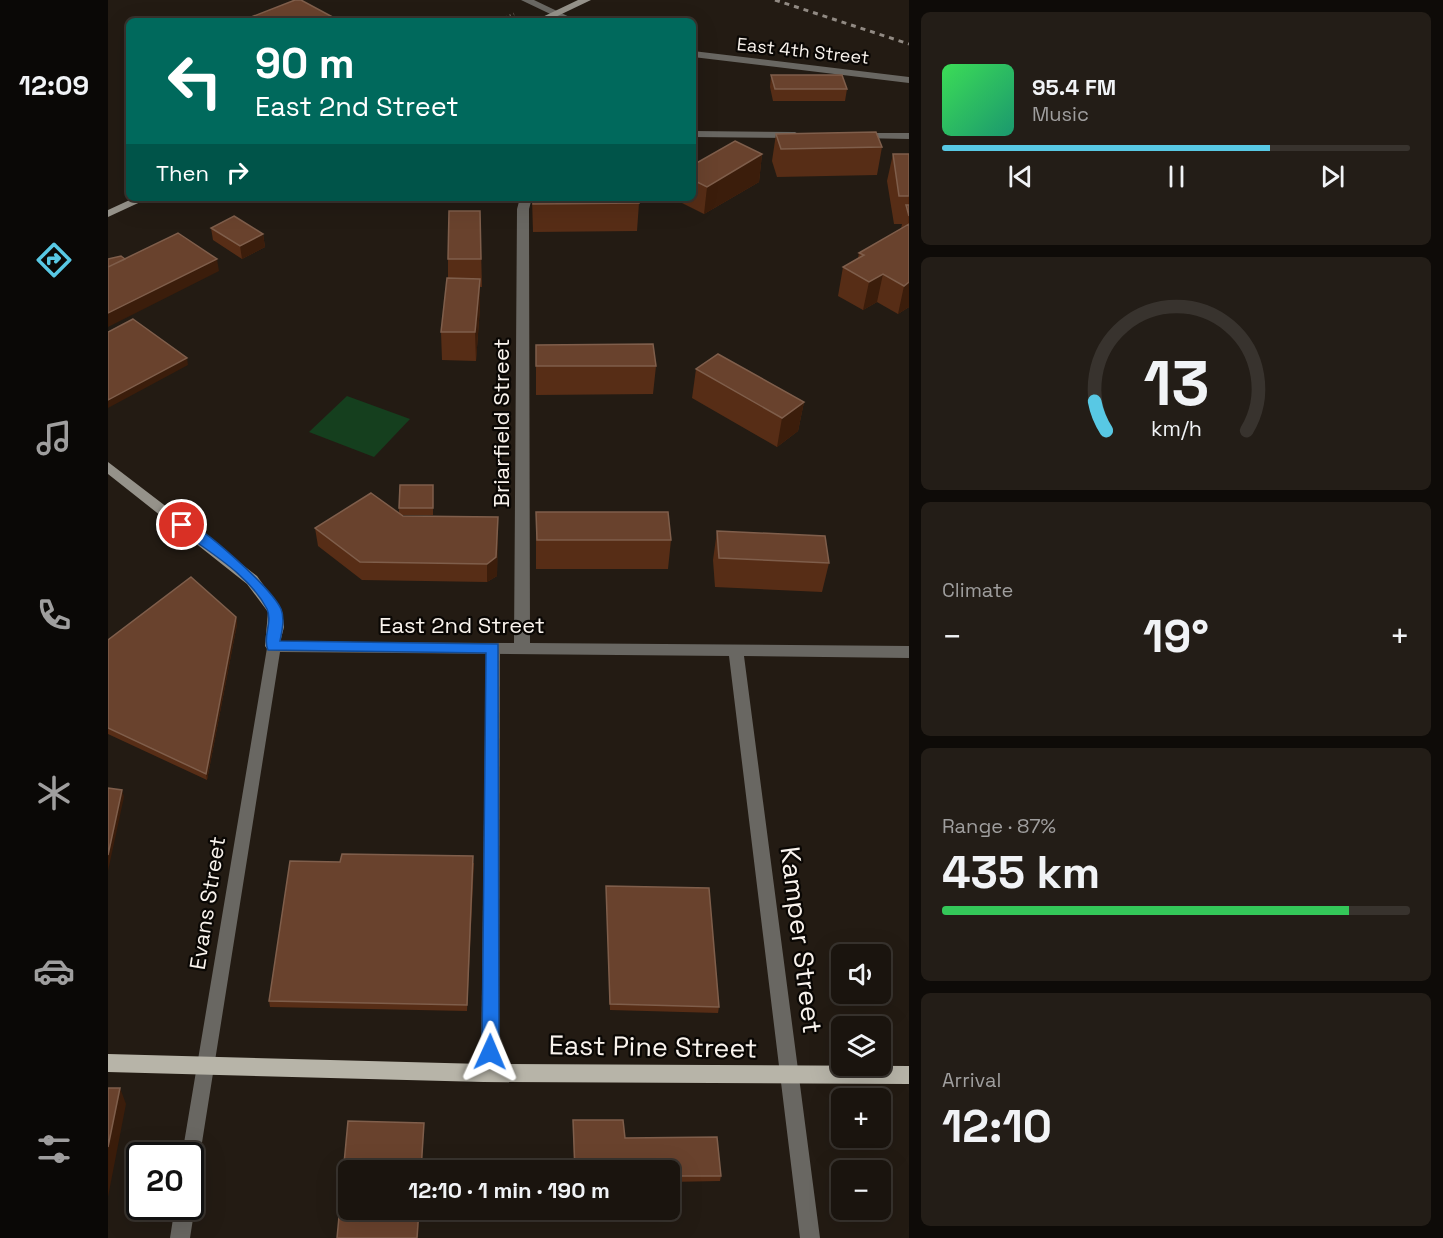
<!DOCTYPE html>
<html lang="en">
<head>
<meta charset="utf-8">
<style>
	:root { --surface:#1a140e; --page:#231d17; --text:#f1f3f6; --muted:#9f9e9e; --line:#38332e; --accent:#58c8e4 }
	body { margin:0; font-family:"Space Grotesk",sans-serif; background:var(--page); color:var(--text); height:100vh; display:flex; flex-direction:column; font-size:22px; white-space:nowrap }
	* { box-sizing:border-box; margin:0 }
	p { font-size:20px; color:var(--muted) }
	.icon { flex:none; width:33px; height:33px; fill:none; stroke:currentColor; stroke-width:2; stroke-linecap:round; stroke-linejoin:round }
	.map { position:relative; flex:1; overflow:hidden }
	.panel { display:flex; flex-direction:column; gap:12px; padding:12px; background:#0e0b08; width:534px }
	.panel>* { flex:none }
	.banner { position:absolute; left:18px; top:18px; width:570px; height:183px; border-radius:9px; box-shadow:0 6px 24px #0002,0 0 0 2px var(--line); background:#00695c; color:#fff; overflow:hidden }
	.tools { position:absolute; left:723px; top:944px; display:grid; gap:12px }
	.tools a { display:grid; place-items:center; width:60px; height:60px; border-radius:9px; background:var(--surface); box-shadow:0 6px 24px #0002,0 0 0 2px var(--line); font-size:30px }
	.speed { position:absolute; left:18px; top:1142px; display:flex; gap:12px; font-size:30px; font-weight:700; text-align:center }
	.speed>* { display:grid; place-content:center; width:78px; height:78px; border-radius:50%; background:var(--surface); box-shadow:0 6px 24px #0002,0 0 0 2px var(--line); line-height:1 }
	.speed .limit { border:3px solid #111; border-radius:9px; background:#fff; color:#111 }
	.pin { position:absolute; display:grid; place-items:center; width:51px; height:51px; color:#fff; margin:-26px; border:3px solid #fff; border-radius:50%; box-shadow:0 2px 6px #0007 }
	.me { position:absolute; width:66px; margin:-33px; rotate:1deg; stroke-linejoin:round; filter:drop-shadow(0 0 4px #0008) }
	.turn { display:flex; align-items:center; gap:21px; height:126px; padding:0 30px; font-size:27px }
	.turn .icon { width:78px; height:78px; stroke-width:2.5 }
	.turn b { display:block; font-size:42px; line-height:51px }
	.then { display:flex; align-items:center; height:57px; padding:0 30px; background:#0003; gap:12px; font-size:22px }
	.big { font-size:45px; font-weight:600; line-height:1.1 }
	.panel .card { flex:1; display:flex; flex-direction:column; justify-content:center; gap:9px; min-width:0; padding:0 21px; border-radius:9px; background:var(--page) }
	.panel .dial { align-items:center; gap:0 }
	.dial svg { height:156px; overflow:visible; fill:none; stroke:var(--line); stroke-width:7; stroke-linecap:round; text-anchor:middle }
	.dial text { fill:var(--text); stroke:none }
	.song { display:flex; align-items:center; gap:18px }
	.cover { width:72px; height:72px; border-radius:9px; background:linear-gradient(135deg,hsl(130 70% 55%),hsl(160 70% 35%)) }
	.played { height:6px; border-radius:3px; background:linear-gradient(90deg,var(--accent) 70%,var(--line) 70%) }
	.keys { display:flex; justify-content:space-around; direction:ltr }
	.heat { display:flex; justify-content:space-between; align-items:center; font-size:33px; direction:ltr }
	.charge { height:9px; border-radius:4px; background:linear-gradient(90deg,#34c759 87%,var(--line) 0) }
	.trip { position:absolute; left:230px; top:1160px; width:342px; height:60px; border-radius:9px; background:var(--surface); box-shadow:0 6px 24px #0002,0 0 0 2px var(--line); font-weight:600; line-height:60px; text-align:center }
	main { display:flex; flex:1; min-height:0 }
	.dock { display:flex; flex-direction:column; width:108px; justify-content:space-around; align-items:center; background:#0a0806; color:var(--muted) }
	.dock .icon { width:42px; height:42px }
	.dock .selected { color:var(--accent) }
	.dock b { font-size:27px; color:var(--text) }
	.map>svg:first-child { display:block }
</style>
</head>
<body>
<main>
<nav class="dock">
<b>12:09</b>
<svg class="icon selected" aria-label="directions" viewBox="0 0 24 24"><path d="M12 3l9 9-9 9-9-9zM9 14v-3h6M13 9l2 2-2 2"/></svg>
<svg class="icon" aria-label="music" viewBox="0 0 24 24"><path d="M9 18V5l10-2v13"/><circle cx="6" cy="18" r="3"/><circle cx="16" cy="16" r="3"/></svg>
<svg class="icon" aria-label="phone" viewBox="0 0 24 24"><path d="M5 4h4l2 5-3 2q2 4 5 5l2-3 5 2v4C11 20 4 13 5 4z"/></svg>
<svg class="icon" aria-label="climate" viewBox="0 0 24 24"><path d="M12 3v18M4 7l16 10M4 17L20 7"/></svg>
<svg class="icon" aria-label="car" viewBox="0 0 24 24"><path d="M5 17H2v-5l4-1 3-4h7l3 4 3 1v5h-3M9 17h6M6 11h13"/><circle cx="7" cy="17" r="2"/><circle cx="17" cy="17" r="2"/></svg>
<svg class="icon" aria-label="filters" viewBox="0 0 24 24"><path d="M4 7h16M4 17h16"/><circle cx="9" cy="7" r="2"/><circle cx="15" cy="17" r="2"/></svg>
</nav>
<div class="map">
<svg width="801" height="1238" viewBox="0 0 801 1238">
	<rect width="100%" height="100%" fill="#231b13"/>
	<path fill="#153f1e" d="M239,396L302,419L266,457L201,432Z"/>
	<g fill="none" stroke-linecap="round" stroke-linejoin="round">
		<path stroke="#6b645d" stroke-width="3" stroke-dasharray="1 3" stroke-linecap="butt" d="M403,21L397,18L406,14"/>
		<path fill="#696762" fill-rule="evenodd" d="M385,643L390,644L392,648L391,1073L388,1079L382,1081L376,1079L373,1073L378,648L380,644Z"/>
		<path fill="#696762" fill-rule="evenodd" d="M413,0H426L470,21H457Z
			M585,51L801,77V83L585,57Z
			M585,131L687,132L692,135L687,138L585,137Z
			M746,133H801V139L750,138L745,135Z
			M412,198H424L421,209L422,643L801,646V658L636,656L712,1238H692L621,656L172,652L89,1174L82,1177V1155H74L160,642L406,643L409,209Z
			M82,1198L87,1206L82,1238H62L67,1206H82Z"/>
		<path fill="#95928a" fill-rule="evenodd" d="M470,0H483L439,21H426Z
			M26,198H41L0,217V210Z
			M0,462L149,576L174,611L176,627L170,650H160L157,646L160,612L139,584L0,474Z"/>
		<path fill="#b7b4a8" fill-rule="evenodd" d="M0,1054L375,1064L801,1066V1084L375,1082L0,1072Z"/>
		<path stroke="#918a83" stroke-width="3" stroke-dasharray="5 5" stroke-linecap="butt" d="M667,0L801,44"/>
	</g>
	<path fill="#572d16" d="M663,75L739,89L737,101H665L662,87Z
		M668,134L774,147L769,175L669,177L664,161Z
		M654,154L651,182L596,214L568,200V198H585V165Z
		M785,154H801V307L790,314L769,302L755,310L730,296L735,267L750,258L751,253L793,229L794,224H786L779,181Z
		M424,198H530L531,203L529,231L425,232Z
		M372,211L374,287H372V307L368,361L334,360L333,332L340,278V259Z
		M103,228L155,234L157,247L134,259L105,240Z
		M428,345L548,366L545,394L428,395Z
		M588,369L696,402L690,431L669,447L584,398Z
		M325,485V515H293L295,516L390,517L389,576L379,582L254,580L210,546L207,528L291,513V508Z
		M428,512L563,540L560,569H428Z
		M609,531L721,563L714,592L607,587L605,560Z
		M128,617L129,624L99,780L0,734V640Z
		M232,862L366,863L359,1011L162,1007L161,1001Z
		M498,886L611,1007L610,1013L502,1010Z
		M465,1120L517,1138L613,1176L612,1181L561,1182V1170H466Z
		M468,1209H515V1210H468Z"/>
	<path fill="#3b1d0b" d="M654,154L651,182L596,214L599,187Z
		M155,234L157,247L134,259L132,246Z
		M109,259L111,271L0,327V313Z
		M775,274L769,302L755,310L761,282Z
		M372,279V307L368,361L367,332Z
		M801,282V307L790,314L796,286Z
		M79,358L80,365L0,408V400Z
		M696,402L690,431L669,447L674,418Z
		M390,517L389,576L379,582V564Z
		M128,617L129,624L99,780L98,774Z
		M14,790L16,797L0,871V855Z
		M12,1088L18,1104L0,1197V1147Z
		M316,1123L314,1170H313Z
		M311,1209H312L310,1238H309Z"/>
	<path fill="#69422d" stroke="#7f5e4b" stroke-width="1.5" d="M187,0H193L232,21H133Z
		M663,75H734L739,89H667Z
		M768,132L774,147L673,149L668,134Z
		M627,141L654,154L599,187L585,180V165Z
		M785,154H801V196H791Z
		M425,198H530L531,203L425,204Z
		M798,205H801V216Z
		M341,211H372L373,259H340Z
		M126,216L155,234L132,246L103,228Z
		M801,224V282L796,286L775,274L761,282L735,267L756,255L751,253Z
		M70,233L109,259L0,313V267Z
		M13,256L17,259L0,267V259Z
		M339,278L372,279L367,332H333Z
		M25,319L79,358L0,400V332Z
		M545,344L548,366H428V345Z
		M610,354L696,402L674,418L588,369Z
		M292,485H325V508H291Z
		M263,493L295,516L390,517L388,557L379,564L252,562L207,528Z
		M428,512H560L563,540H429Z
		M609,531L717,536L721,563L611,558Z
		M83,577L128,617L98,774L0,728V640Z
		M0,788L14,790L0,855Z
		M234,854L365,856L359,1005L161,1001L182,861L232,862Z
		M498,886L601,888L611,1007L502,1004Z
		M0,1088H12L0,1147Z
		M465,1120H515L517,1138L609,1137L613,1176H561V1170H467Z
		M240,1121L316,1123L313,1170H240V1209H311L309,1238H229Z"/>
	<path fill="#1a73e8" stroke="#114b97" stroke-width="1.5" d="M74,520C95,526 163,588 173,609C177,619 174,631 172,641L390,644L391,1052L388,1058L382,1060L376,1058L374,1052L378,653L160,650C154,638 165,622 159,609C141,574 99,551 69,528V521Z"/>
	<g text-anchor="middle" stroke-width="4.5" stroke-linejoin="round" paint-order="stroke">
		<g font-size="18" fill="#f9f3ed" stroke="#0a0704">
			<text transform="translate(695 51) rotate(6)" y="6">East 4th Street</text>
		</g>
		<g font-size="22" fill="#f9f3ed" stroke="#0a0704">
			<text transform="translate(393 423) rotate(-90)" y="8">Briarfield Street</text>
			<text x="354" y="633">East 2nd Street</text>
			<text transform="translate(99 903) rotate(-81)" y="8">Evans Street</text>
		</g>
		<g font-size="27" fill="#f9f3ed" stroke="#0a0704">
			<text transform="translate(693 940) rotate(83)" y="9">Kamper Street</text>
			<text transform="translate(545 1047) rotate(1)" y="9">East Pine Street</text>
		</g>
	</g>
</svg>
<div class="tools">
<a><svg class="icon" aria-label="sound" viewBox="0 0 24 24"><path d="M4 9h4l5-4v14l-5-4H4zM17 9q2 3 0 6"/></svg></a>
<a><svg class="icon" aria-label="layers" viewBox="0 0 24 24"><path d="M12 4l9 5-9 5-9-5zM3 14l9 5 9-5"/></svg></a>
<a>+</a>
<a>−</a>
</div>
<div class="speed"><div class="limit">20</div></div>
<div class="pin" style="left:74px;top:525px;background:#d93025"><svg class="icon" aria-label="arrive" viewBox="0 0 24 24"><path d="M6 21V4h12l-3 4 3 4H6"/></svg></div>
<svg class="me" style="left:382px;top:1052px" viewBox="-20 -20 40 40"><path d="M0-17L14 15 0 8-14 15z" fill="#1a73e8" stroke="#fff" stroke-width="4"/></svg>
<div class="trip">12:10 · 1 min · 190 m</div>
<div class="banner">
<div class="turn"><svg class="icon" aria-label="left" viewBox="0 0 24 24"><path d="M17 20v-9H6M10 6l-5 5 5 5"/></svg><div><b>90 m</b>East 2nd Street</div></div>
<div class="then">Then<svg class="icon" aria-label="right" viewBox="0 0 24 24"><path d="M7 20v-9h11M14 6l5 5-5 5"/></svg></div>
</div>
</div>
<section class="panel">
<div class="card">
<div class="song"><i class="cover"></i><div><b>95.4 FM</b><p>Music</p></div></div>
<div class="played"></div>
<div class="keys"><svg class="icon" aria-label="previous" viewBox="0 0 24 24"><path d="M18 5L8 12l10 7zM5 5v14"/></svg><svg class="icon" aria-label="pause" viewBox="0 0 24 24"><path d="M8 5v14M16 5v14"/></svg><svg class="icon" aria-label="next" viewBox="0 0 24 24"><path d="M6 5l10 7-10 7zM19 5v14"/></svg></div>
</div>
<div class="card dial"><svg viewBox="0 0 100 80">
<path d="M14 69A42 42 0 1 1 86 69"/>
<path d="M14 69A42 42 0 0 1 8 54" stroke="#58c8e4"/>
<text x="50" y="56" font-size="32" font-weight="700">13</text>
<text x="50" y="72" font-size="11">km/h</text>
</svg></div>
<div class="card"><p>Climate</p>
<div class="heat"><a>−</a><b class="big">19°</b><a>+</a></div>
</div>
<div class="card"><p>Range · 87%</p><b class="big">435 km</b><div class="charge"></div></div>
<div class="card"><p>Arrival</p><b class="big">12:10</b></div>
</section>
</main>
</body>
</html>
